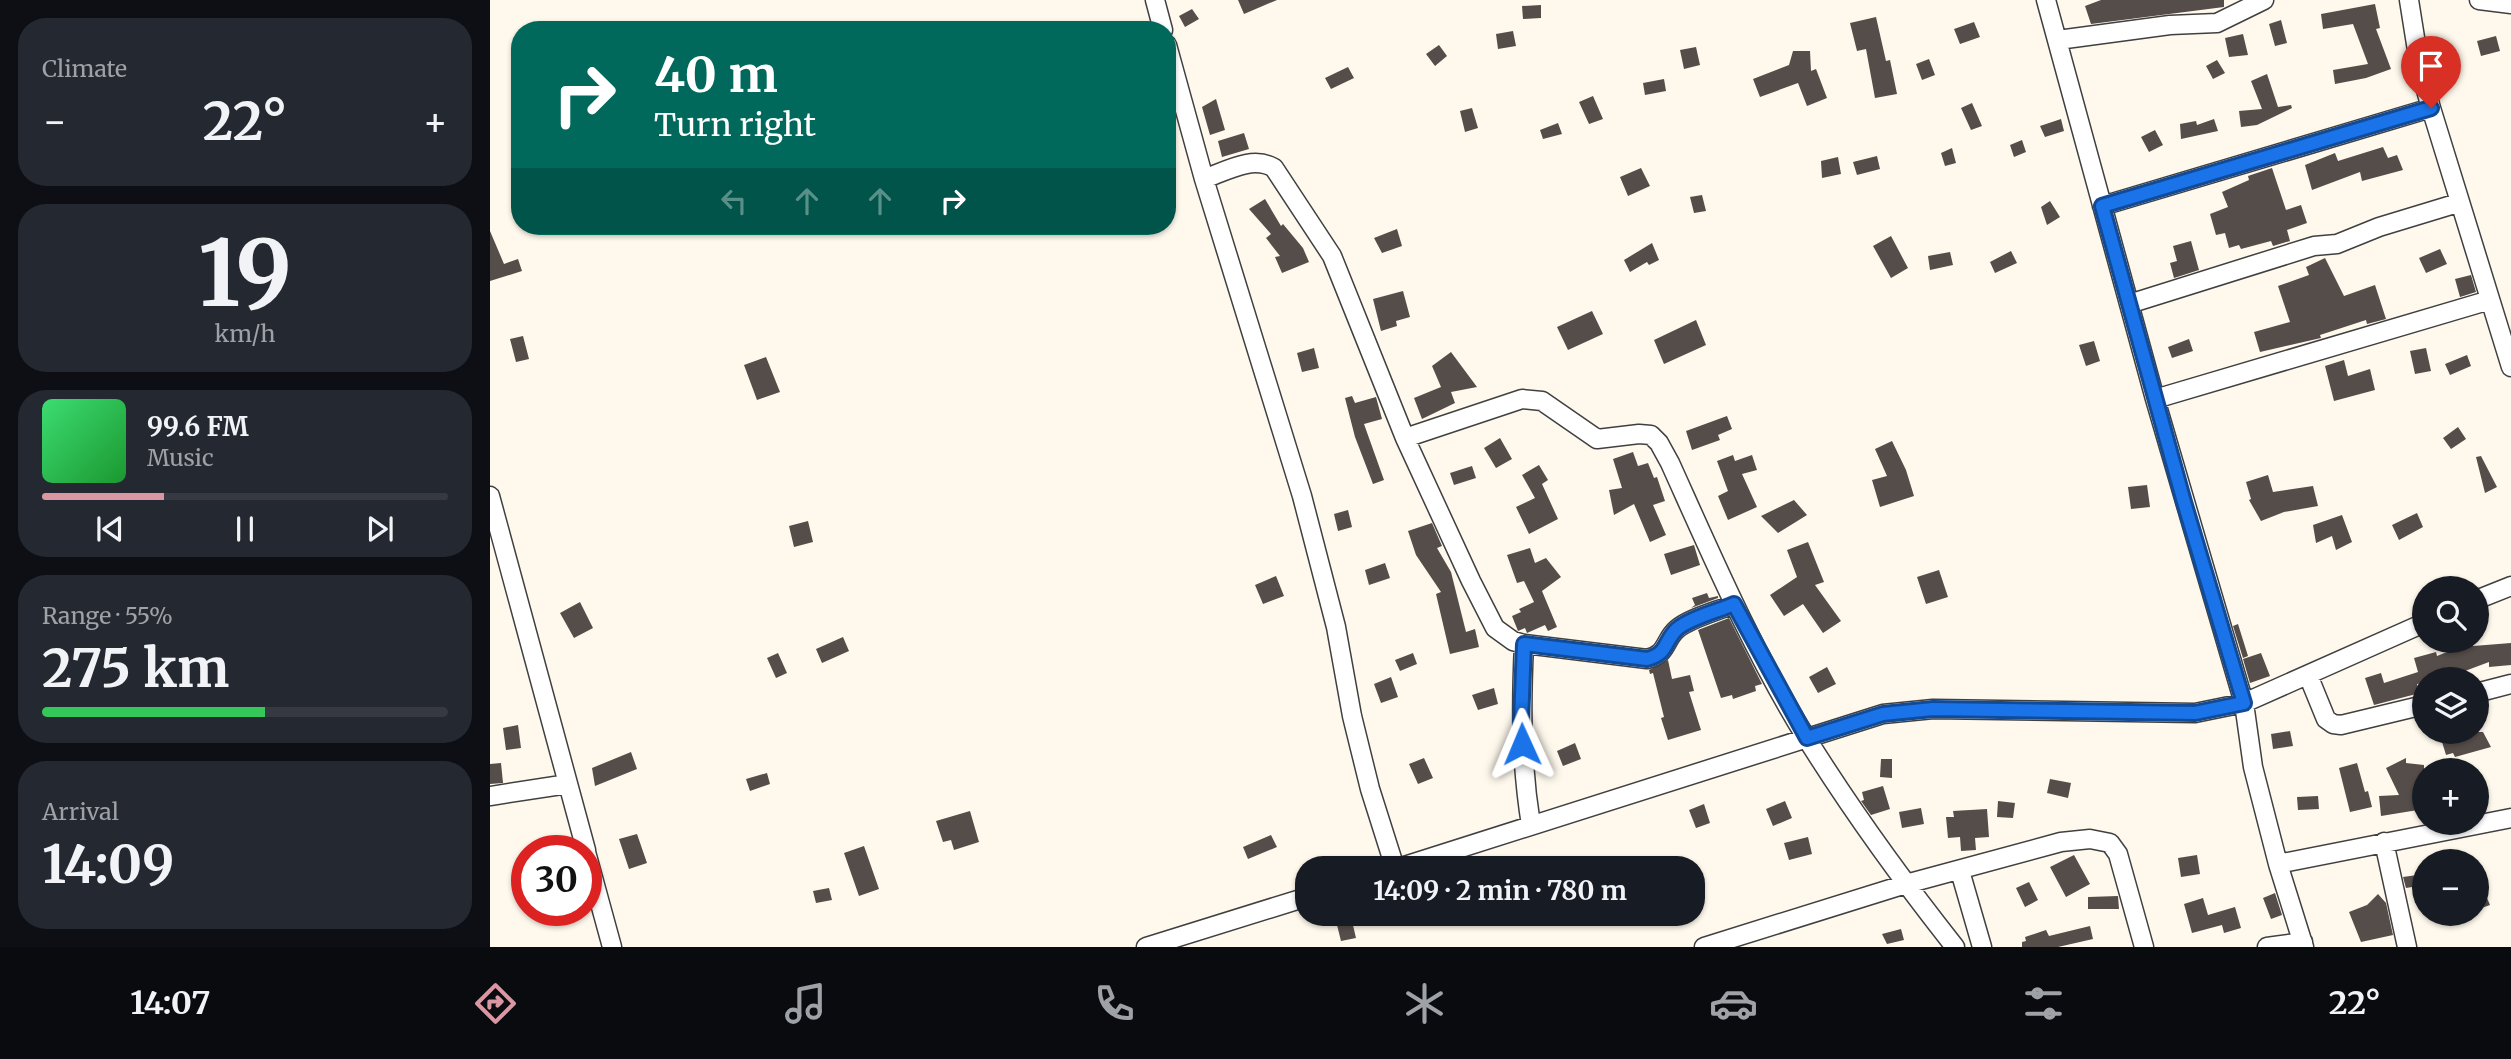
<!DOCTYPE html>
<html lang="en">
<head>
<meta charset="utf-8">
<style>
	:root { --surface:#171b24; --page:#242831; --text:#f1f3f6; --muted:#9ea1a6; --line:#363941; --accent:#d897a3 }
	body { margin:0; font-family:Merriweather,serif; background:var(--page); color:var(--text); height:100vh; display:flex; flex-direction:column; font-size:26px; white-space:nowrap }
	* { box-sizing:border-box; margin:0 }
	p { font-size:23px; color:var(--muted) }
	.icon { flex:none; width:38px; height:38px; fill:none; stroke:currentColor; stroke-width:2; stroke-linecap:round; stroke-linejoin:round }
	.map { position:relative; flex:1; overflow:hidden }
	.details { display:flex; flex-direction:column; gap:18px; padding:18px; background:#0d0f14; width:490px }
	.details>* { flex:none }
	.guide { position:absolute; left:21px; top:21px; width:665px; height:214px; border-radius:28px; box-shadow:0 2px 5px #0004; background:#00695c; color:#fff; overflow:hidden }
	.fabs { position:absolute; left:1922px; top:576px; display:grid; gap:14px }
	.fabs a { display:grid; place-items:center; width:77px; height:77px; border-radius:50%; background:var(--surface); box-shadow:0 2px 5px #0004; font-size:35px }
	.speed { position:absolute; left:21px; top:835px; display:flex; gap:14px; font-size:35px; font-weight:700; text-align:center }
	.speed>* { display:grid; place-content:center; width:91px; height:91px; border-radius:50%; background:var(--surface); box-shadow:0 2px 5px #0004; line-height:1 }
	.speed .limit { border:10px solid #d22; background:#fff; color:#111 }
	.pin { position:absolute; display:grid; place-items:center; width:60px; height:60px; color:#fff; margin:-72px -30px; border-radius:50% 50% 50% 0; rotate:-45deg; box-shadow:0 0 7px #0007 }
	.pin .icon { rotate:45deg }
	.me { position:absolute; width:77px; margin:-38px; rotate:359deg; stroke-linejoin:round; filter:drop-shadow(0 0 5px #0008) }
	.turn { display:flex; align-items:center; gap:24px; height:147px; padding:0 28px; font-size:32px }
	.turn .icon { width:91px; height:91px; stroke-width:2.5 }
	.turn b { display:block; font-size:49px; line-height:60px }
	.lanes { display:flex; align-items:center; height:66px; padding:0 28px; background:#0003; justify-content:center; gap:35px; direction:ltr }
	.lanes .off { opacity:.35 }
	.big { font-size:52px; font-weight:700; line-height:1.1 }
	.details .tile { flex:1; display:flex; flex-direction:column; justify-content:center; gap:10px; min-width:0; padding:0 24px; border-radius:28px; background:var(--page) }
	.details .dial { align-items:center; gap:0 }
	.dial b { font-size:91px; line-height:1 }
	.song { display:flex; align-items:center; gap:21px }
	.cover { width:84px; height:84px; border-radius:10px; background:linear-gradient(135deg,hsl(140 70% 55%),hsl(130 70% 35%)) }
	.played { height:7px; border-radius:4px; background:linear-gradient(90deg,var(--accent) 30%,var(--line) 30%) }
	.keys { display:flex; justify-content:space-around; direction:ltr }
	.heat { display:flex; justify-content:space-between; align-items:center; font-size:38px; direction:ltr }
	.charge { height:10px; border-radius:5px; background:linear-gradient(90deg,#34c759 55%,var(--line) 0) }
	.trip { position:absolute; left:805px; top:856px; width:410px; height:70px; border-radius:28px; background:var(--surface); box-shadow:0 2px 5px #0004; font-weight:700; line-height:70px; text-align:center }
	.dock { display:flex; height:112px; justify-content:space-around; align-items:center; background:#090b0e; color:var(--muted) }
	.dock .icon { width:49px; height:49px }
	.dock .active { color:var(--accent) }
	.dock b { font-size:32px; color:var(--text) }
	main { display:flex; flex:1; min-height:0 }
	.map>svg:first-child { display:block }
</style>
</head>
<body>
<main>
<section class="details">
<div class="tile"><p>Climate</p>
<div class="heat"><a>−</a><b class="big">22°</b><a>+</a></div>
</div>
<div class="tile dial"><b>19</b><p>km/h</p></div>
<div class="tile">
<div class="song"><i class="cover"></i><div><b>99.6 FM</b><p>Music</p></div></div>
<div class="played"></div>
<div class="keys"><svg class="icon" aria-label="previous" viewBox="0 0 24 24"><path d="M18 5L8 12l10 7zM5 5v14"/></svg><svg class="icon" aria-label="pause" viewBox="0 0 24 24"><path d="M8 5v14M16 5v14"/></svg><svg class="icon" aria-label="next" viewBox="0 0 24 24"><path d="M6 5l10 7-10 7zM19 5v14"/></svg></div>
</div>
<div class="tile"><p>Range · 55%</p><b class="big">275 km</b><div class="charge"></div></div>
<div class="tile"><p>Arrival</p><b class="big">14:09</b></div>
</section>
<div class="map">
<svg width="2021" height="947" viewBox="0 0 2021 947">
	<rect width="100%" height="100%" fill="#fff9ed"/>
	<path fill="#554d49" d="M748,0H787L754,14Z
		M1611,0H1734V7L1601,24L1595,6Z
		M1885,4L1890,28L1886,29L1901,69L1876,78L1845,84L1843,70L1878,64L1863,24L1833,29L1831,14Z
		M1051,5V18L1033,19L1032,6Z
		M702,9L709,19L695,27L689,16Z
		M1386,17L1396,61L1400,60L1407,94L1385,98L1376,49L1367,51L1360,23Z
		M1791,20L1797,43L1785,46L1779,24Z
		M1484,22L1490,37L1470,44L1464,29Z
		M1023,31L1026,46L1008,49L1006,34Z
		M1753,34L1758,55L1739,57L1735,38Z
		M2006,36L2010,51L1991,56L1987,41Z
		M949,45L957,56L945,66L936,54Z
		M1206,47L1210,65L1194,69L1190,50Z
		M1303,51H1320L1321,71L1326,69L1337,98L1317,106L1308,83L1270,97L1263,79L1299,65Z
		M1439,59L1445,75L1432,80L1426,64Z
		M1727,60L1735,73L1723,79L1716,66Z
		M858,67L864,78L841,89L835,78Z
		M1777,74L1788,107L1801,105L1802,108L1767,125L1751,127L1749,111L1772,109L1761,81Z
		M1174,79L1176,91L1155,95L1153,83Z
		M1103,96L1113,119L1099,124L1089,102Z
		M726,99L735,130L720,135L712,107Z
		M1482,103L1492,126L1481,130L1471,108Z
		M982,108L988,128L975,132L970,111Z
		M1571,119L1574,131L1555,137L1550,126Z
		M1724,119L1728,131L1691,139L1690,124L1706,121L1707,125Z
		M1068,123L1072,134L1053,139L1050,130Z
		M1665,130L1673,145L1659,152L1651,137Z
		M754,133L759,149L732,157L728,141Z
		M1532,140L1536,152L1524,157L1520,145Z
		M1893,147L1898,158L1907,155L1913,170L1872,181L1870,172L1822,190L1815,165L1845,153L1848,161Z
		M1462,148L1466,163L1455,166L1451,153Z
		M1387,156L1390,169L1367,175L1363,162Z
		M1348,157L1351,174L1332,178L1331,161Z
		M1151,168L1160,186L1138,196L1130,177Z
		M1782,168L1796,210L1811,205L1817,223L1797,230L1800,241L1783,246L1781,241L1751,249L1749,245L1739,248L1735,233L1726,235L1720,214L1738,207L1732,192L1759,180L1758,176Z
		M1212,195L1216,211L1204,213L1200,197Z
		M775,199L791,226L793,224L813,248L819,262L792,273L785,257L790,256L776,238L781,234L759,209Z
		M1560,201L1570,217L1557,225L1551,207Z
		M907,229L912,246L892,253L884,238Z
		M0,231L14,264L28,259L32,271L0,281Z
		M1401,236L1418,268L1401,278L1383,246Z
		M1701,241L1709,270L1684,278L1680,263L1687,261L1683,246Z
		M1162,243L1169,260L1159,265L1157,262L1140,272L1134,260Z
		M1950,249L1957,264L1936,273L1929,258Z
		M1521,251L1527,263L1505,273L1500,262Z
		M1460,252L1463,265L1440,270L1438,256Z
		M1835,258L1854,296L1885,285L1896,319L1877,324L1876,320L1830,335L1831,338L1770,352L1764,332L1800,322L1788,286L1819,275L1816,267Z
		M1981,275L1986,292L1970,297L1965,279Z
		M913,291L920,317L906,321L907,326L891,331L883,299Z
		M1102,311L1113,334L1078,350L1067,327Z
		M1206,320L1216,345L1174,364L1164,340Z
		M33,336L39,359L26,362L20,339Z
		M1699,339L1703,351L1682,358L1678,347Z
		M1604,341L1610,361L1596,366L1589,345Z
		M824,348L829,368L812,372L807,353Z
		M1936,348L1941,371L1925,374L1920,351Z
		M961,352L987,387L961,392L965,403L932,419L924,398L951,387L942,366Z
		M1977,355L1981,366L1960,375L1955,364Z
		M276,357L290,392L267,400L254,365Z
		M1854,360L1858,376L1880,369L1885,390L1844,401L1835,366Z
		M862,396L865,403L886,397L892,419L874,424L894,480L883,484L865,437L855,398Z
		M1237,416L1242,429L1228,435L1230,440L1202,450L1196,431Z
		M1968,427L1976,439L1961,449L1953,438Z
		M1010,438L1022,459L1006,468L994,448Z
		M1402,441L1416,470L1424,496L1390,507L1382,480L1397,476L1385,449Z
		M1143,452L1148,466L1158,463L1164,478L1167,477L1175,501L1163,505L1176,535L1160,542L1144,504L1124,515L1119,490L1132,488L1123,459Z
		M1243,455L1245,461L1262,455L1267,470L1252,474L1267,507L1238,520L1228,496L1238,491L1227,461Z
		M1991,456L2007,487L1995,493L1986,457Z
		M1049,465L1058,480L1052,484L1068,519L1039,534L1026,507L1045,498L1032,475Z
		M982,466L986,478L964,485L960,473Z
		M1778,475L1783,492L1823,486L1828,506L1794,512L1771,521L1759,500L1761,499L1756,482Z
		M1657,485L1660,507L1641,509L1638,487Z
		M1304,500L1317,515L1288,533L1271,516Z
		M858,510L862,527L848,531L844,514Z
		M1927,513L1933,527L1909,540L1902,525Z
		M1852,515L1862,542L1846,550L1842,536L1826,543L1823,525Z
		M318,521L323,542L304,547L299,526Z
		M942,523L952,546L947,548L961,572L976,632L985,629L989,647L960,654L946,594L951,592L926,555L918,531Z
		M1318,542L1334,582L1325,585L1351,621L1333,633L1313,604L1294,616L1280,595L1307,577L1297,550Z
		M1204,545L1210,565L1181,575L1174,554Z
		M1040,548L1045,563L1056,558L1071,577L1052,591L1067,627L1058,631L1055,625L1037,633L1035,628L1028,631L1022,616L1031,612L1029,609L1044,602L1034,581L1027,583L1017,555Z
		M895,563L900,578L879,585L875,570Z
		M1449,570L1458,597L1436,604L1427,577Z
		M786,576L794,596L773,604L765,585Z
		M1217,593L1219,598L1228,596V598L1201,608L1205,605L1202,598Z
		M90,602L103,628L84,638L70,613Z
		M1239,618L1272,684L1265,686L1266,691L1243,699L1242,695L1231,698L1208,630Z
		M1748,624L1758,656L1753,658L1743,626Z
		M353,637L359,651L332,663L326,649Z
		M1982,642L1983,646L2021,643V665L1999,667V662L1967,674L1946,679H1934V683L1927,684L1930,693L1884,705L1875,678L1891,673L1894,683L1928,672L1924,658L1946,652L1947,656Z
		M288,653L297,673L286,678L277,658Z
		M923,653L927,664L910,671L905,660Z
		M1771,653L1780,676L1760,683L1753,659Z
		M1178,660L1182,679L1200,675L1204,691L1199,692L1211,730L1178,740L1171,718L1174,717L1163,673L1160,674L1159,670Z
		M1337,667L1346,684L1328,693L1319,677Z
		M901,677L908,697L891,703L884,684Z
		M1004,688L1008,704L988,710L982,695Z
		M28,725L31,748L16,750L13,728Z
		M1800,731L1803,746L1783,749L1781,734Z
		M1949,732H1993L2001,747L1965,757L1963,753L1956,755Z
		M1085,743L1091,759L1073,766L1067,751Z
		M141,752L147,769L105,786L102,768Z
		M934,758L943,778L928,784L919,764Z
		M1916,758V763L1934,765V809L1891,816L1889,796L1909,795L1896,768Z
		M1391,759H1402V778L1390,777Z
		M11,763L13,783L0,784V764Z
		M1867,763L1875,792L1878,791L1882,807L1860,812L1849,768Z
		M277,773L280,784L260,791L256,779Z
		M1560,779L1581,783L1578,798L1557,793Z
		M1393,786L1400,809L1381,815L1371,801L1374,800L1372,792Z
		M1828,796L1829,809L1808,810L1807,797Z
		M1295,801L1302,818L1283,826L1276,809Z
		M1508,801L1525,803L1523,818L1507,817Z
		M1214,804L1220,823L1206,828L1199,810Z
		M1431,808L1434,824L1412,828L1409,812Z
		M1497,809L1499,837L1485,838L1486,850L1471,851L1470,837L1458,838L1456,817H1464L1463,811Z
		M480,811L489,842L464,850L461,840L453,842L446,821Z
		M147,834L157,863L139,869L129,839Z
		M781,835L787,847L758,859L753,847Z
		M1318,837L1322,854L1299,860L1294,843Z
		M374,846L389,889L369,896L354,853Z
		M1584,855L1600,884L1576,897L1560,867Z
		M1707,855L1710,874L1691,877L1688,858Z
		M1986,872L2000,905L1986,910Z
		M1934,874V885L1916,888L1913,877Z
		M1539,882L1548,900L1535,907L1526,888Z
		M339,888L342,900L326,903L323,891Z
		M1785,893L1792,915L1781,919L1773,898Z
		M1888,894L1896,903L1903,935L1871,942L1859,912L1877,905Z
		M1628,896L1629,909H1598V897Z
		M1713,898L1718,915L1745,907L1751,928L1734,933L1732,925L1702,933L1694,904Z
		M862,921L866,938L851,941L847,925Z
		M1600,926L1603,939L1568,947H1532V942L1536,941L1535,937L1556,930L1559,936Z
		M1411,929L1414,940L1397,944L1392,934Z"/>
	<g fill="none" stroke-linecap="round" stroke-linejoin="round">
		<g stroke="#404040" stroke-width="21">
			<path id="minor" d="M665,0L673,30
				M1556,0L1665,399L1754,703L1763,767L1788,864L1814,947
				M1919,0L1930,69L1941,108L2021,367
				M1989,0L2021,4
				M1568,40L1680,25L1727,23L1774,0
				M677,45L714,179L812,496L846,627L862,716L880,789L905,868
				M714,179C736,171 763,155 784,168L842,256L915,438L981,581L1005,628L1023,641L1034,644L1157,659C1178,654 1174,640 1187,629C1200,618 1228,611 1244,604
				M1612,206L1941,108
				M1639,304L1824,246L1847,244L1889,227L1968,203
				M1665,399L2000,300
				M915,438L1032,399L1052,401L1107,439L1149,434L1161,435L1169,443L1180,463C1222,556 1263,652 1317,739C1362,811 1412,880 1465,947
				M0,496L96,850
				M1986,600L2021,586
				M1034,644C1031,707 1031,763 1041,825
				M1818,675L1836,719L1843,724L1851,725L1934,705
				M1986,693L2021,684
				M0,796L78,784
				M1894,842L1917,947
				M96,852L122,947
				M1788,864L2021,818
				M908,868L1393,714L1443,709L1705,713L1754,703L1934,623
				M1470,871L1492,947
				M656,947L817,897
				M1214,947L1416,884L1571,842L1600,839L1620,843L1628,854L1654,947
				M1777,947L1813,942"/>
		</g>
		<use href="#minor" stroke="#fff" stroke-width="18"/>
	</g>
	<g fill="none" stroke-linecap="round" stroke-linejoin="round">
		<g stroke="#114b97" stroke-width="18">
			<path id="route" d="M1032,744L1031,722L1034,644L1157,659C1178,654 1174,641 1187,629C1200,618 1228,611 1244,604L1317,738L1393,714L1443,709L1705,713L1754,703L1694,502L1612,206L1941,108"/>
		</g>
		<use href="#route" stroke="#1a73e8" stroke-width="12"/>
	</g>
</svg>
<div class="fabs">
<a><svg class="icon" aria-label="search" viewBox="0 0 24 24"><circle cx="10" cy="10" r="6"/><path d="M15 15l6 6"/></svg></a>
<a><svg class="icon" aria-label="layers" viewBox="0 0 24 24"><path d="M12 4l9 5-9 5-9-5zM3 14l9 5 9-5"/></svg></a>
<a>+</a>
<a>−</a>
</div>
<div class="speed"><div class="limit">30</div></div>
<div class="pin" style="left:1941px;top:108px;background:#d93025"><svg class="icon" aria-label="arrive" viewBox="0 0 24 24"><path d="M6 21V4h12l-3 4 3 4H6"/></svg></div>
<svg class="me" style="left:1032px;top:744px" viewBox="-20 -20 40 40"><path d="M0-17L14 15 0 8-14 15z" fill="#1a73e8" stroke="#fff" stroke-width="4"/></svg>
<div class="trip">14:09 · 2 min · 780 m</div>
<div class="guide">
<div class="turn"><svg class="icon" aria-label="right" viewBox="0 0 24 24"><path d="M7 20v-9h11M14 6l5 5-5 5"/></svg><div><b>40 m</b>Turn right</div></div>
<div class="lanes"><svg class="icon off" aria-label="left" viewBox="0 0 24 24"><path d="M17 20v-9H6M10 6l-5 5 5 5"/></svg><svg class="icon off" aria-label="ahead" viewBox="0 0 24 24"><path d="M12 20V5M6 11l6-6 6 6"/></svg><svg class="icon off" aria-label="ahead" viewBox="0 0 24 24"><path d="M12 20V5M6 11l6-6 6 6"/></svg><svg class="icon" aria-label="right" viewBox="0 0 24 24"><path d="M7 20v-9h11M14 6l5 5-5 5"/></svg></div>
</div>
</div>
</main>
<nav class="dock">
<b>14:07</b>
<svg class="icon active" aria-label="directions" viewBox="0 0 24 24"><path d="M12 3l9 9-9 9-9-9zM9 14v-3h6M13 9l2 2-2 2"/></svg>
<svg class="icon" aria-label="music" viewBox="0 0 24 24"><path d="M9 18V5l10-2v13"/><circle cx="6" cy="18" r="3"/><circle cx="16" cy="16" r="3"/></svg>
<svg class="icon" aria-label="phone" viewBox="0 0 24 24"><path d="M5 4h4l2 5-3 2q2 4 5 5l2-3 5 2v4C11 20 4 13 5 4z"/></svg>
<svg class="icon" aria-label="climate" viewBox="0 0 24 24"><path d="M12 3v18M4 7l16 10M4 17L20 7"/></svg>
<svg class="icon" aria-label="car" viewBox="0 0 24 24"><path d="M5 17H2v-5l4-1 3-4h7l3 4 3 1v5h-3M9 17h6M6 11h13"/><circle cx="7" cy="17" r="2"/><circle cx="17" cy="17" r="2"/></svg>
<svg class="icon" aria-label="filters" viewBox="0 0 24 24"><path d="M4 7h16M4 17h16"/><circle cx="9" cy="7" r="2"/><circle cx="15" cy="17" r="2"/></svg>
<b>22°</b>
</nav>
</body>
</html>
